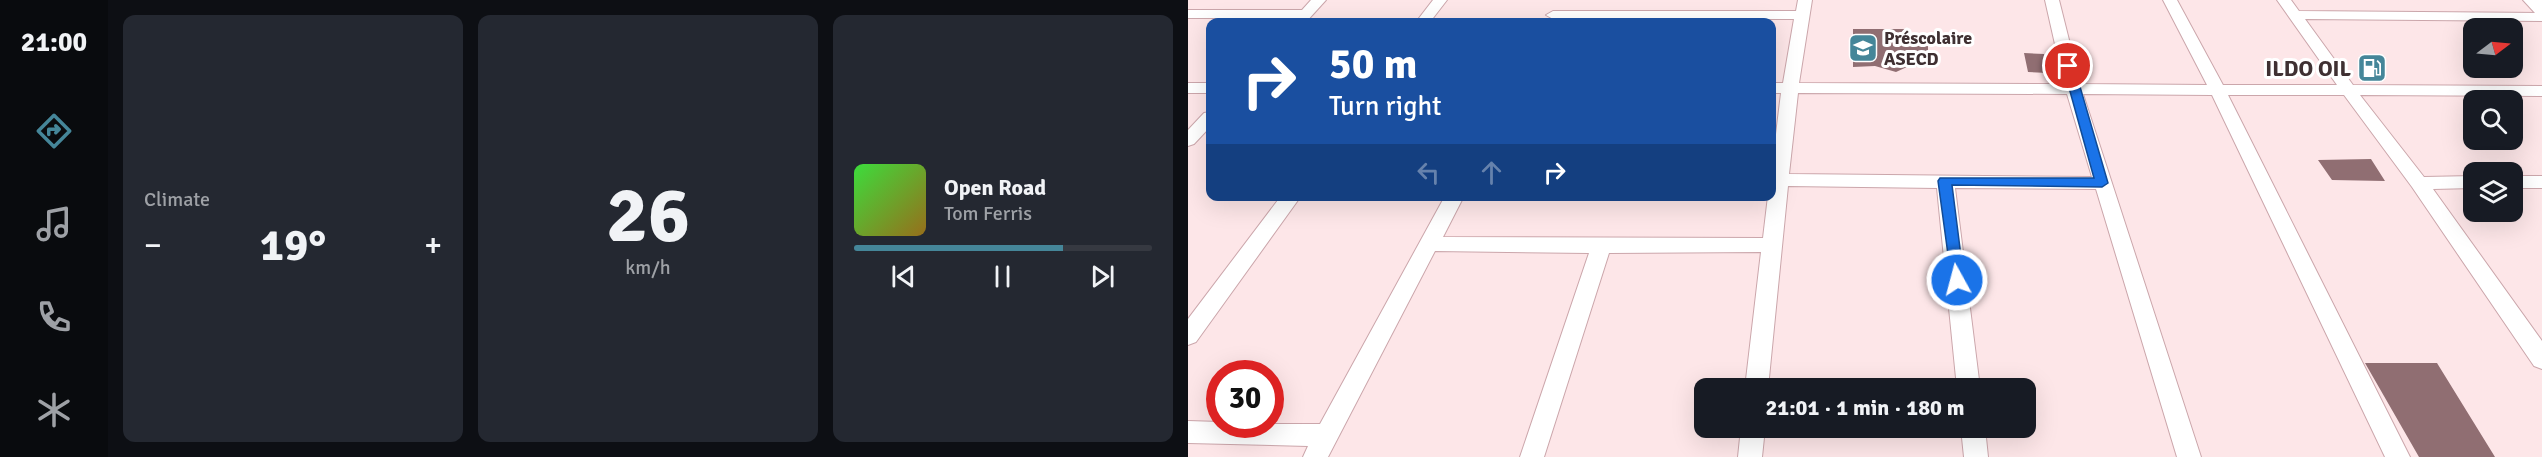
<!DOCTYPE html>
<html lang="en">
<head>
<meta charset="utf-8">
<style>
	:root { --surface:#171b24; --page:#242831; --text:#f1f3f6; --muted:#9ea1a6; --line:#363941; --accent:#458699 }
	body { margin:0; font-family:Signika,sans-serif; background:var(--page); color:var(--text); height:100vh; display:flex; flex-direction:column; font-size:22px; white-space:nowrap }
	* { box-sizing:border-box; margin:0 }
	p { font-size:20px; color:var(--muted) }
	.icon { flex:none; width:33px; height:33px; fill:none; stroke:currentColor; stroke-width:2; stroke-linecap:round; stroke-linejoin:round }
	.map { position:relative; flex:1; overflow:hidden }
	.details { display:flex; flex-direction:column; gap:15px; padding:15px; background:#0d0f14; width:1080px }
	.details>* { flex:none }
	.hud { position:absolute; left:18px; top:18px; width:570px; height:183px; border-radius:12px; box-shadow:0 6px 24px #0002; background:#1a4fa0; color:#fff; overflow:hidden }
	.needle { width:39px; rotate:74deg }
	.fabs { position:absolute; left:1275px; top:18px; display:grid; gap:12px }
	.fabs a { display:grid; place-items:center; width:60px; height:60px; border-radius:12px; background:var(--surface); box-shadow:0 6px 24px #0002; font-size:30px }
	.speed { position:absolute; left:18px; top:360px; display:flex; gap:12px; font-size:30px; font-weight:700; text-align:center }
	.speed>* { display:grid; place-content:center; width:78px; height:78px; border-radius:50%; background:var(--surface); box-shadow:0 6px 24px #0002; line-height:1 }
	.speed .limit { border:9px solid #d22; background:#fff; color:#111 }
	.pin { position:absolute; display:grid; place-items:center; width:51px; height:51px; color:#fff; margin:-26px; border:3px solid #fff; border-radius:50%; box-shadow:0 2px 6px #0007 }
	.me { position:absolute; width:66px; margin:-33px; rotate:353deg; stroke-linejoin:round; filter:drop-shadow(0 0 4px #0008) }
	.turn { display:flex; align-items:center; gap:21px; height:126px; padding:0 24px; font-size:27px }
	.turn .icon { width:78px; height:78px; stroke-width:2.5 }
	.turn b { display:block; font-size:42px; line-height:51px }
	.lanes { display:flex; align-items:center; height:57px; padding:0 24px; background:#0003; justify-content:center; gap:30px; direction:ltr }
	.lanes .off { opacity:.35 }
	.big { font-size:45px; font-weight:800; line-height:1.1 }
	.details .tile { flex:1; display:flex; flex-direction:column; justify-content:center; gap:9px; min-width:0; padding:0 21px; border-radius:12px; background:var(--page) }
	.details .dial { align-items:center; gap:0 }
	.dial b { font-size:78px; line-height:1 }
	.song { display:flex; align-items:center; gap:18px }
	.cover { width:72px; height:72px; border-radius:9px; background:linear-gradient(135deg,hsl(120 70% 55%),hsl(40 70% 35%)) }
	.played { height:6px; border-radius:3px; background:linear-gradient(90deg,var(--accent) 70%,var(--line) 70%) }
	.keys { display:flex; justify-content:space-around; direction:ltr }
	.heat { display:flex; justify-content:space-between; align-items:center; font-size:33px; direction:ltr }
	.details .tiles { flex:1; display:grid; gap:15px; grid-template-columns:repeat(3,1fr) }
	.trip { position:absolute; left:506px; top:378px; width:342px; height:60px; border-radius:12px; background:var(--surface); box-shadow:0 6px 24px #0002; font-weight:800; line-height:60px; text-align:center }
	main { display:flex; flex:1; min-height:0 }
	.menu { display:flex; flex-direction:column; width:108px; justify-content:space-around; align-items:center; background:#090b0e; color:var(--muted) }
	.menu .icon { width:42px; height:42px }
	.menu .active { color:var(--accent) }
	.menu b { font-size:27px; color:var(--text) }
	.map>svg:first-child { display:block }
</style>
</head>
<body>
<main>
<nav class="menu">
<b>21:00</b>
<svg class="icon active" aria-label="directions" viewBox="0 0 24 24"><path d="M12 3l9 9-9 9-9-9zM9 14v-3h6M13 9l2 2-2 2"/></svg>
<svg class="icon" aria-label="music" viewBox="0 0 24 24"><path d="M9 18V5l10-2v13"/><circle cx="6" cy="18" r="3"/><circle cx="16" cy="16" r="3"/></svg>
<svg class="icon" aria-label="phone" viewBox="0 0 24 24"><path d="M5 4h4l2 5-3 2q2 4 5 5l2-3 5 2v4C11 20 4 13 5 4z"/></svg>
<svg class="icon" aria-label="climate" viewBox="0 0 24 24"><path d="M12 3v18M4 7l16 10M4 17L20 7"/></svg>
</nav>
<section class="details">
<div class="tiles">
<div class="tile"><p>Climate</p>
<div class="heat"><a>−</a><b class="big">19°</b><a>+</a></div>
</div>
<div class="tile dial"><b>26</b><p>km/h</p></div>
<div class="tile">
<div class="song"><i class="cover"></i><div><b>Open Road</b><p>Tom Ferris</p></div></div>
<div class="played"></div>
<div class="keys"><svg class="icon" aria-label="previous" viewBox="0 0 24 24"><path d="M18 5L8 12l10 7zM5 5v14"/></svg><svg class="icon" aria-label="pause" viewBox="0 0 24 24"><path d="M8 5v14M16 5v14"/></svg><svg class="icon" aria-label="next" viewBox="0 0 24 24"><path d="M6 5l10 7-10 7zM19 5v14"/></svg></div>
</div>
</div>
</section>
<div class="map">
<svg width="1354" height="457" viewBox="0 0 1354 457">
	<rect width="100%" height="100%" fill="#fde6e8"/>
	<path fill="#906e72" d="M665,29H717L719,38L740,39V67H719L708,72L687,66L665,67Z
		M836,53L856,54L860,73L840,72Z
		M1183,159L1197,181L1144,180L1130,160Z
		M1177,363H1249L1307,457H1231Z"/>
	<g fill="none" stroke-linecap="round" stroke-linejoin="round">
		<g stroke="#cba6ab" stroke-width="2">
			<path id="minor" d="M123,0H138L118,22H103L105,18H0V10H114Z
				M245,0H259L242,22H228Z
				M610,0H624L611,83L876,84L857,0H871L892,84L1019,85L975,0H989L1035,85H1149L1089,0H1103L1111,11L1354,13V21L1117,19L1165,85L1354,86V96L1172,95L1236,177L1286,176V188L1245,189L1354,341V369L1346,366L1224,187L1156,95H1040L1222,457H1197L1024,95L895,94L1013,457H989L908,189L767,188L792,388H769L749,188L600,186L580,388H557L573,252L421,253L356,457H332L401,253L247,251L140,457H115L120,446L0,443V421L32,422V424H132L257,196H276L255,237L575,238L580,196H584V167L593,93H584V83H595L606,19H365L358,15L365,11H608ZM610,93L879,94L904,177L601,174Z
				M0,83H22V93H0Z
				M22,112V127L6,144L0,146V130L16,113Z
				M1324,176H1354V188H1324Z
				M93,196H113L8,342L0,345V319Z
				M553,428H577L574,457H550Z
				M773,428H797L800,457H776Z"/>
		</g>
		<g stroke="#cba6ab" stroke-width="2">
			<path id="major" d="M1335,0H1354V15L1347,13Z"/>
		</g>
		<use href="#minor" fill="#fff" fill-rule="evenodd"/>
		<use href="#major" fill="#fff" fill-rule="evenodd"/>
	</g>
	<path fill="#1a73e8" stroke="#114b97" stroke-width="1.5" d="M880,63L886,66L920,183L914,187L764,185L776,280L774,284H764L750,181L752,178H906L875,66Z"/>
	<defs>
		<g id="school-square" transform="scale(1.5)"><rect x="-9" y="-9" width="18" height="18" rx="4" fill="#458699" stroke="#fff"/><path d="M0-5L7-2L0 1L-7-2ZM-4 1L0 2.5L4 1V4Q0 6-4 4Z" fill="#fff"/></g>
		<g id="fuel-square" transform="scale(1.5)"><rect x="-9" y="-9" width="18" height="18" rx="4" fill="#458699" stroke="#fff"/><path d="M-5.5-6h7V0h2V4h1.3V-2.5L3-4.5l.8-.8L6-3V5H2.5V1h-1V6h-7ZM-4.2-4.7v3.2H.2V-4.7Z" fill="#fff"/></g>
	</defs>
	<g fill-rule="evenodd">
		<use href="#school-square" x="675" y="48"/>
		<use href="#fuel-square" x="1184" y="68"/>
	</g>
	<g text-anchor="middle" stroke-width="6" stroke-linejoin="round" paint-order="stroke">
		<g font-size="18" font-weight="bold" fill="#3f3032" stroke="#fff" text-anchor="start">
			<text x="696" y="44">Préscolaire<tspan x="696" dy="21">ASECD</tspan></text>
		</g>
		<g font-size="22" font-weight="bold" fill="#3f3032" stroke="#fff" text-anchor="end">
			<text x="1163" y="76">ILDO OIL</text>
		</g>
	</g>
</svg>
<div class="fabs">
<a><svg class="needle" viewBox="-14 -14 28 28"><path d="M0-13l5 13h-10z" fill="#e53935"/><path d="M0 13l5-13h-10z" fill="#9ea1a6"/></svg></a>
<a><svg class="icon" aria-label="search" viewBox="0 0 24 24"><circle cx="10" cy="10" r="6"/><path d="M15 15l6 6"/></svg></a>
<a><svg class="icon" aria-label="layers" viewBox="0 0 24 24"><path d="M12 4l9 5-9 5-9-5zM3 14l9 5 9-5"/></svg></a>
</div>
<div class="speed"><div class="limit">30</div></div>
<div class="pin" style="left:880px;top:66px;background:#d93025"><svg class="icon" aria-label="arrive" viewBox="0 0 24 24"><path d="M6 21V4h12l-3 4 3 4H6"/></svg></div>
<svg class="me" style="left:769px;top:280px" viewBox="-20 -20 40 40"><circle r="17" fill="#1a73e8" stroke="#fff" stroke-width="3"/><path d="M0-11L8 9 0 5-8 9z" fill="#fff"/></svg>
<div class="trip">21:01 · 1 min · 180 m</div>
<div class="hud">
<div class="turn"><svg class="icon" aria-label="right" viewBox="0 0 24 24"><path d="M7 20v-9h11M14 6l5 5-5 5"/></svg><div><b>50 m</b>Turn right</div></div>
<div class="lanes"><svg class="icon off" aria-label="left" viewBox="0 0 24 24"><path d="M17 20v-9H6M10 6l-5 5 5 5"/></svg><svg class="icon off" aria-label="ahead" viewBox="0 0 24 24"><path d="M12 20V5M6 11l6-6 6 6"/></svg><svg class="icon" aria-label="right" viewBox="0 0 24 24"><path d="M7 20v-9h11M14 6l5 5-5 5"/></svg></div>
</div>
</div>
</main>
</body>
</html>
